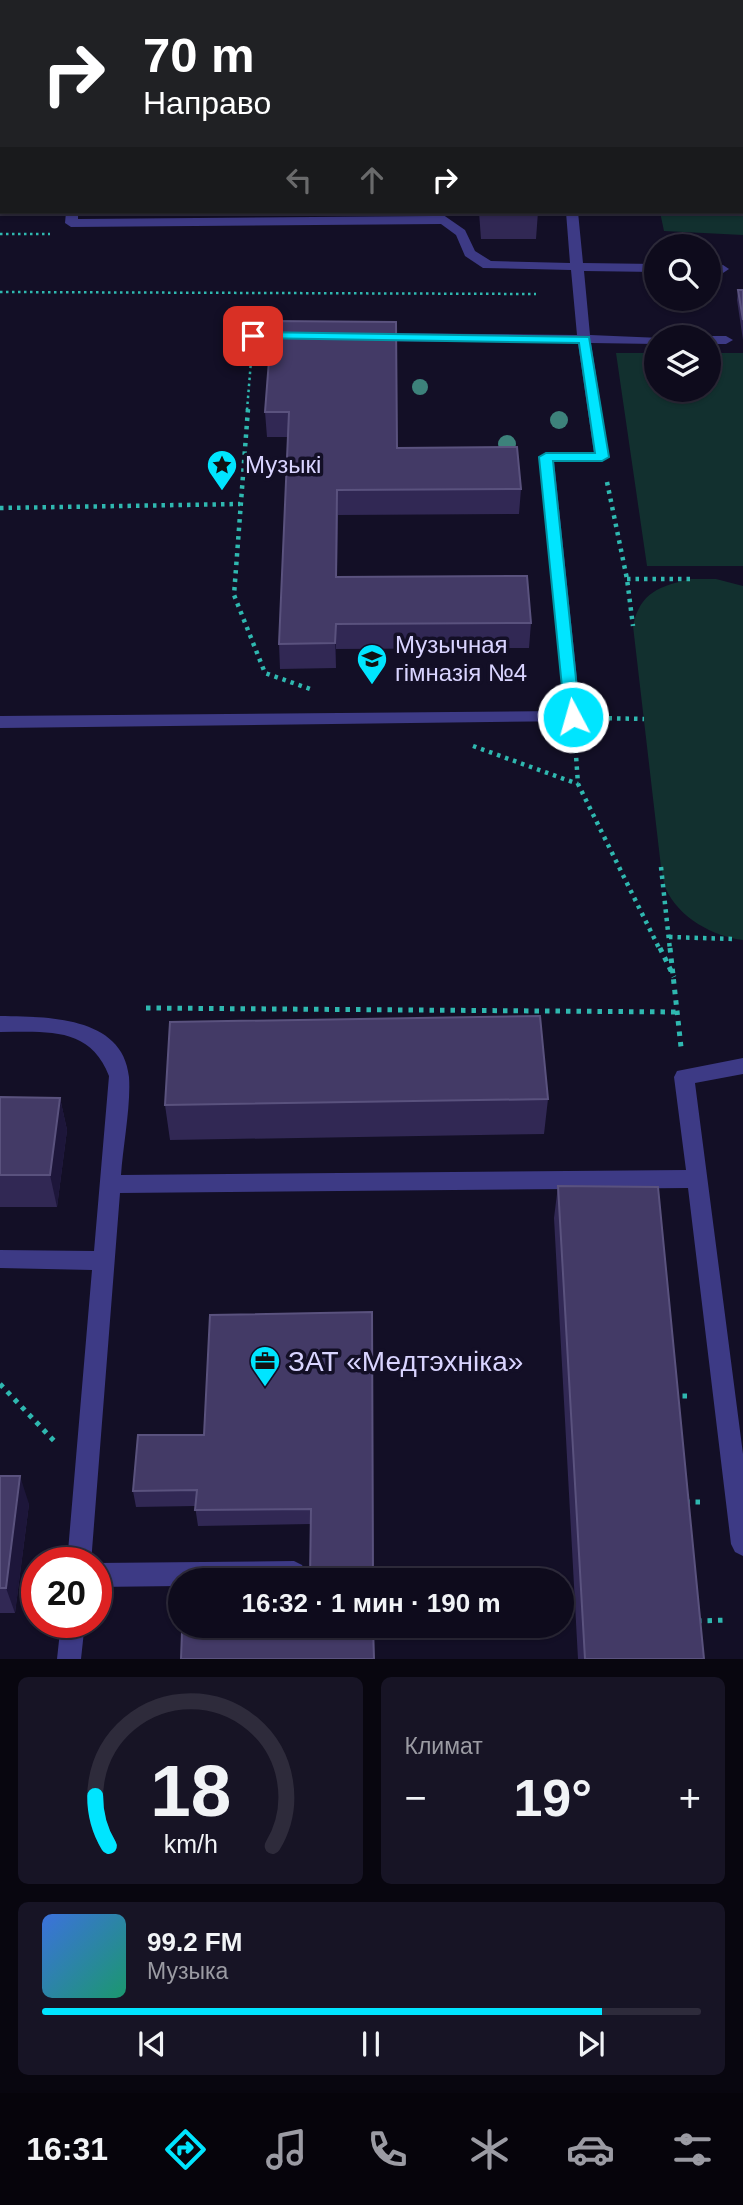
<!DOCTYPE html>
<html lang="ru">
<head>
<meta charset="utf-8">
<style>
	:root { --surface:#0e0b1c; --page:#171425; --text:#f1f3f6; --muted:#9b9ba3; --line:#2e2b3b; --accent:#00e5ff }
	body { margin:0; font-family:Arial,sans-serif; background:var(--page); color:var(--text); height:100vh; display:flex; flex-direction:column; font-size:26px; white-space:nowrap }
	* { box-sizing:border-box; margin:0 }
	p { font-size:23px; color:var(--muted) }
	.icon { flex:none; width:38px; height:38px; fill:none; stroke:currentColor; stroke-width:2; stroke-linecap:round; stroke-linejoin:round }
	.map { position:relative; height:1659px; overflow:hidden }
	.sheet { display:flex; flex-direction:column; gap:18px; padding:18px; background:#08060f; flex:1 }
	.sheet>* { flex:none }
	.top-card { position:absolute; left:0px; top:0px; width:744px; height:214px; box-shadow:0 2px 5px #0004,0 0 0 2px var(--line); background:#202124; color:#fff; overflow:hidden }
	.tools { position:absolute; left:644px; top:234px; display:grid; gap:14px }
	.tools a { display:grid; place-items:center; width:77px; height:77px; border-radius:50%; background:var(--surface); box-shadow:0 2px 5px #0004,0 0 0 2px var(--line); font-size:35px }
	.speed { position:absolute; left:21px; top:1547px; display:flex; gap:14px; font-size:35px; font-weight:700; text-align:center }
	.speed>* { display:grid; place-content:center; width:91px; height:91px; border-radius:50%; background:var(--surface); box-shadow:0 2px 5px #0004,0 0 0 2px var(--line); line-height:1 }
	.speed .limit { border:10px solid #d22; background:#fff; color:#111 }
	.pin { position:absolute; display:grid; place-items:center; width:60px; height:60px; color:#fff; margin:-30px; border-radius:14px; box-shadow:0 4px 10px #0006 }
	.me { position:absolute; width:77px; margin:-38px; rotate:354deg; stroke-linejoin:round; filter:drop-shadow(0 0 5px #0008) }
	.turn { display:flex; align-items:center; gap:24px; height:147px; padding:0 28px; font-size:32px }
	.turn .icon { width:91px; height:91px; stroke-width:2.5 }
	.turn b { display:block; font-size:49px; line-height:60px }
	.lanes { display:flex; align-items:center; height:66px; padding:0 28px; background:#0003; justify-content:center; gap:35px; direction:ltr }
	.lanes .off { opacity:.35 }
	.big { font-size:52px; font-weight:800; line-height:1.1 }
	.sheet .widget { flex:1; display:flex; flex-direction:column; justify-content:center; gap:10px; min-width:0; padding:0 24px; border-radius:10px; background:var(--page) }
	.sheet .dial { align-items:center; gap:0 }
	.dial svg { height:182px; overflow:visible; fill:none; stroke:var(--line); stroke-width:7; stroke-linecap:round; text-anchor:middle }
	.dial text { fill:var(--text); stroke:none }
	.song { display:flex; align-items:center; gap:21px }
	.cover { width:84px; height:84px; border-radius:10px; background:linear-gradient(135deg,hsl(220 70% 55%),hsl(160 70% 35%)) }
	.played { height:7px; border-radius:4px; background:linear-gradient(90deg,var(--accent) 85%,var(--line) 85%) }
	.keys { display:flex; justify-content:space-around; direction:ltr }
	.heat { display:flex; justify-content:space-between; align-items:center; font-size:38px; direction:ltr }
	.sheet .tiles { flex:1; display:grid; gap:18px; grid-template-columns:1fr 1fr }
	.widget:last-child { grid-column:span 2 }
	.trip { position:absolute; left:168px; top:1568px; width:406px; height:70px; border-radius:35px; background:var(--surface); box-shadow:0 2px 5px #0004,0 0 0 2px var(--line); font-weight:800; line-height:70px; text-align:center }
	.tab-bar { display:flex; height:112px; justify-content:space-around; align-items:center; background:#06040b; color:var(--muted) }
	.tab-bar .icon { width:49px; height:49px }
	.tab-bar .current { color:var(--accent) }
	.tab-bar b { font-size:32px; color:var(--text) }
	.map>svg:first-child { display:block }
</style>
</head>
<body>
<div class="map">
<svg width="743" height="1659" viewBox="0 0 743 1659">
	<rect width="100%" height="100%" fill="#130f26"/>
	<path fill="#12302f" d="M618,0H743V235L664,231L660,212H742V2Z
		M616,353H656V390H709V353H743V566H647Z
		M691,579H716L743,586V940C714,937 678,917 666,889C663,883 663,874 661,867L633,626C640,592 660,586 691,579Z"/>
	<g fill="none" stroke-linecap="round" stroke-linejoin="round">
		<path stroke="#2fb8b0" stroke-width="2.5" stroke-dasharray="2.5 3.5" stroke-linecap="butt" d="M588,0L590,2
			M742,25L743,28
			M0,234H50
			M0,292L536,294
			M247,410L251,361"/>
		<path stroke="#2fb8b0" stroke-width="4.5" stroke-dasharray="3.5 5" stroke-linecap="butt" d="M248,409L234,595L265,673L313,690
			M607,482L627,579L633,626
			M0,508L240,504
			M627,579H691
			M600,718L644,719
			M575,741L578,784L660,950
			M473,746L578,784
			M661,867L670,950
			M669,937L734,939"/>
		<path stroke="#2fb8b0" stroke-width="5" stroke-dasharray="4.5 6" stroke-linecap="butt" d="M660,948L674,977
			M670,948L681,1047
			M146,1008L678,1012
			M0,1384L56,1443
			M672,1396H691
			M685,1502H704
			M697,1621L728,1620"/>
		<path fill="#3d3a85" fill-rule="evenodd" d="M249,0H259V2H249Z
			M550,0H560L561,2H551Z
			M0,14H2V20H0Z
			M66,212H78V219L432,216L433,212H439L465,230L475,251L491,261L570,263L566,212H578L583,263L656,264V272L584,271L590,335L661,338H656V344L591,343L609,457L602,461H554L581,717L579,721L0,728V716L564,711L539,457L546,453H594L578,343L371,341L364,337L371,333L577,335L571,270L483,268L465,256L456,235L441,224L71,227L65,223Z
			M709,265H723L729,269L723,273H709Z
			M252,332H294L301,336L294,340L247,339L245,336Z
			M709,336H726L733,340L726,344H709V338H704Z
			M0,1016C45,1017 123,1015 129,1077C131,1105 123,1146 121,1175L686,1170L674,1077L677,1071L743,1058V1074L695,1083L743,1454V1556L735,1552L731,1544L688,1188L120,1193L91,1563H67L92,1270L0,1268V1250L94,1251L109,1076C90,1026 46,1032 0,1032Z
			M294,1561L302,1565L306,1573L303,1580H180V1586L96,1587V1563Z
			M61,1622H85L81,1659H57Z"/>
	</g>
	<g fill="#3d827b">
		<circle cx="420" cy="387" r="8"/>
		<circle cx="559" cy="420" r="9"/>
		<circle cx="507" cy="444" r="9"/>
	</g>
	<path fill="#312854" d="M0,43H2V212H40V215L0,216Z
		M479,212H538L536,239H481Z
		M738,290H743V340L737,300Z
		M272,321L397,448L521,489L519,514L338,515L337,577L531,623L529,648L336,649V668L280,669L279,644L288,437H267L265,412Z
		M0,1097L60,1098L67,1130L57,1207H0Z
		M548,1099L544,1134L170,1140L165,1105Z
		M558,1186L704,1659H578L554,1218Z
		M372,1312L311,1524L198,1526L195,1506L136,1507L133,1491L204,1435Z
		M0,1476L29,1504L15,1613H0Z"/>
	<path fill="#1d163a" d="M336,624V668L335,643Z
		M60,1098L67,1130L57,1207L50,1175Z
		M20,1476L29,1504L15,1613L6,1588Z"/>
	<path fill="#433a66" stroke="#5a527e" stroke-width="2" d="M470,0H518V2H470Z
		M0,43H2V182H0Z
		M738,290H743V320Z
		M272,321L396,322L397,448L517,447L521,489L337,490L336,577L527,576L531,623L336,624L335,643L279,644L289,412H265Z
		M540,1016L548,1099L165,1105L170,1022Z
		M0,1097L60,1098L50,1175H0Z
		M558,1186L658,1187L704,1659H585Z
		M372,1312L373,1580H310L311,1509L195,1510L197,1490L133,1491L138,1435H204L210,1315Z
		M0,1476H20L6,1588H0Z
		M309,1626H373L374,1659H181L182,1632L309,1630Z"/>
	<path fill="#00e5ff" stroke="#0095a6" stroke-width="2" d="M253,332L589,337L609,457L602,461H553L580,717L578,721H568L565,717L539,457L546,453H595L579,343L248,338L246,336Z"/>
	<defs>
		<g id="sight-pin" transform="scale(1.575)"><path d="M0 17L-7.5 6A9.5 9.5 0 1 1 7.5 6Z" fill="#00e5ff" stroke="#130f26"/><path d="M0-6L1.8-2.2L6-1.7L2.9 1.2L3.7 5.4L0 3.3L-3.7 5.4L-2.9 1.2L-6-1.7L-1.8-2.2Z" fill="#111"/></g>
		<g id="school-pin" transform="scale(1.575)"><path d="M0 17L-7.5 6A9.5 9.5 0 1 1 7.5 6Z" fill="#00e5ff" stroke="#130f26"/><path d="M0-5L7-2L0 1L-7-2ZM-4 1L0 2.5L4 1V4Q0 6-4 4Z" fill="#111"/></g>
		<g id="office-pin" transform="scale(1.575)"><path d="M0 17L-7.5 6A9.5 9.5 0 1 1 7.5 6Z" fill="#00e5ff" stroke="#130f26"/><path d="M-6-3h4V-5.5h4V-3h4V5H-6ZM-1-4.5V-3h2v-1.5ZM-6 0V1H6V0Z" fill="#111"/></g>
	</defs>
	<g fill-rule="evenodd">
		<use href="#sight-pin" x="222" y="465"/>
		<use href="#school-pin" x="372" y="659"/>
		<use href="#office-pin" x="265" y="1361"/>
	</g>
	<g text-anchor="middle" stroke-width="7" stroke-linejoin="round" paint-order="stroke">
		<g font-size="24" fill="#d9d4ff" stroke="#130f26" text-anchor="start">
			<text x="245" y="473">Музыкі</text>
			<text x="395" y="653">Музычная<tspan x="395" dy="28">гімназія №4</tspan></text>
		</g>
		<g font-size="28" fill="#d9d4ff" stroke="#130f26" text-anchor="start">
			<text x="288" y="1371">ЗАТ «Медтэхніка»</text>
		</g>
	</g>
</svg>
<div class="tools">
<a><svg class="icon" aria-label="search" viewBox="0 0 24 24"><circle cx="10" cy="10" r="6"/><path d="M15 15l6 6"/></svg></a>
<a><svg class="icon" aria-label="layers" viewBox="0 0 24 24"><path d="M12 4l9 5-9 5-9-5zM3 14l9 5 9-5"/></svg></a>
</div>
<div class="speed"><div class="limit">20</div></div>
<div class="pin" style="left:253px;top:336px;background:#d93025"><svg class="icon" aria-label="arrive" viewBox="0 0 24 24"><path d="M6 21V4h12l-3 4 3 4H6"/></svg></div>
<svg class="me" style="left:573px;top:717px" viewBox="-20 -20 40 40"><circle r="17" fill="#00e5ff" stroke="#fff" stroke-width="3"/><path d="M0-11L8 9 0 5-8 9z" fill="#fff"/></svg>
<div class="trip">16:32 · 1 мин · 190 m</div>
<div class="top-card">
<div class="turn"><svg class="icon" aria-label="right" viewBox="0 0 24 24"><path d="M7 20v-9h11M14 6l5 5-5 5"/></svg><div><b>70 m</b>Направо</div></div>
<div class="lanes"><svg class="icon off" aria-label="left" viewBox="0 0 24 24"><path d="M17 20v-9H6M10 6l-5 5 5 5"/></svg><svg class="icon off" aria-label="ahead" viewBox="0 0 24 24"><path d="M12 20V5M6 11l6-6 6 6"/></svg><svg class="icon" aria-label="right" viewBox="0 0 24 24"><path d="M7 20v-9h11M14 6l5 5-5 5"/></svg></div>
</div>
</div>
<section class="sheet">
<div class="tiles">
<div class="widget dial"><svg viewBox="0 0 100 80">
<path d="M14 69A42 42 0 1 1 86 69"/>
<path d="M14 69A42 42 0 0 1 8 47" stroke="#00e5ff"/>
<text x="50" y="56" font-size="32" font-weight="700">18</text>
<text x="50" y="72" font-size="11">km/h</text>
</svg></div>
<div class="widget"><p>Климат</p>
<div class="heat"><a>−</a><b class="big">19°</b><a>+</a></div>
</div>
<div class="widget">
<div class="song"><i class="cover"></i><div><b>99.2 FM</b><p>Музыка</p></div></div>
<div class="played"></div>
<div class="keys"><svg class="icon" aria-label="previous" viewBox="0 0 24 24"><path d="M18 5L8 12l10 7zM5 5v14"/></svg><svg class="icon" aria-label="pause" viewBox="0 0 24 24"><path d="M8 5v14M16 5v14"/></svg><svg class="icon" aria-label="next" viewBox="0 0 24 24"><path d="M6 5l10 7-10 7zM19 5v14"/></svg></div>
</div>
</div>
</section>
<nav class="tab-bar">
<b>16:31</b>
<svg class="icon current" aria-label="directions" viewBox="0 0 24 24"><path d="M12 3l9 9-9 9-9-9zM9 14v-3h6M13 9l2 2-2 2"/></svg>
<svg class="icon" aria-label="music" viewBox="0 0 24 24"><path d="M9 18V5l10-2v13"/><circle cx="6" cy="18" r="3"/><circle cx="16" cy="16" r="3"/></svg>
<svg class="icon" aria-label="phone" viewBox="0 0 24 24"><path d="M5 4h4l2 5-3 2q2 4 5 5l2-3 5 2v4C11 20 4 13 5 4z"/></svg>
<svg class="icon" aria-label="climate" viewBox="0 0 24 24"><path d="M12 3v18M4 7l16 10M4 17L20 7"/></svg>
<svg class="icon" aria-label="car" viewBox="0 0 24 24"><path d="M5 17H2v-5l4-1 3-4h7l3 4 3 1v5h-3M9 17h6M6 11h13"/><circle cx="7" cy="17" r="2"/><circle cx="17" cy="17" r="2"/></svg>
<svg class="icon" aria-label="filters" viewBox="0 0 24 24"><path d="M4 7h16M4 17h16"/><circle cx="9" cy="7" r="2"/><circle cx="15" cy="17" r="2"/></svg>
</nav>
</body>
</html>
